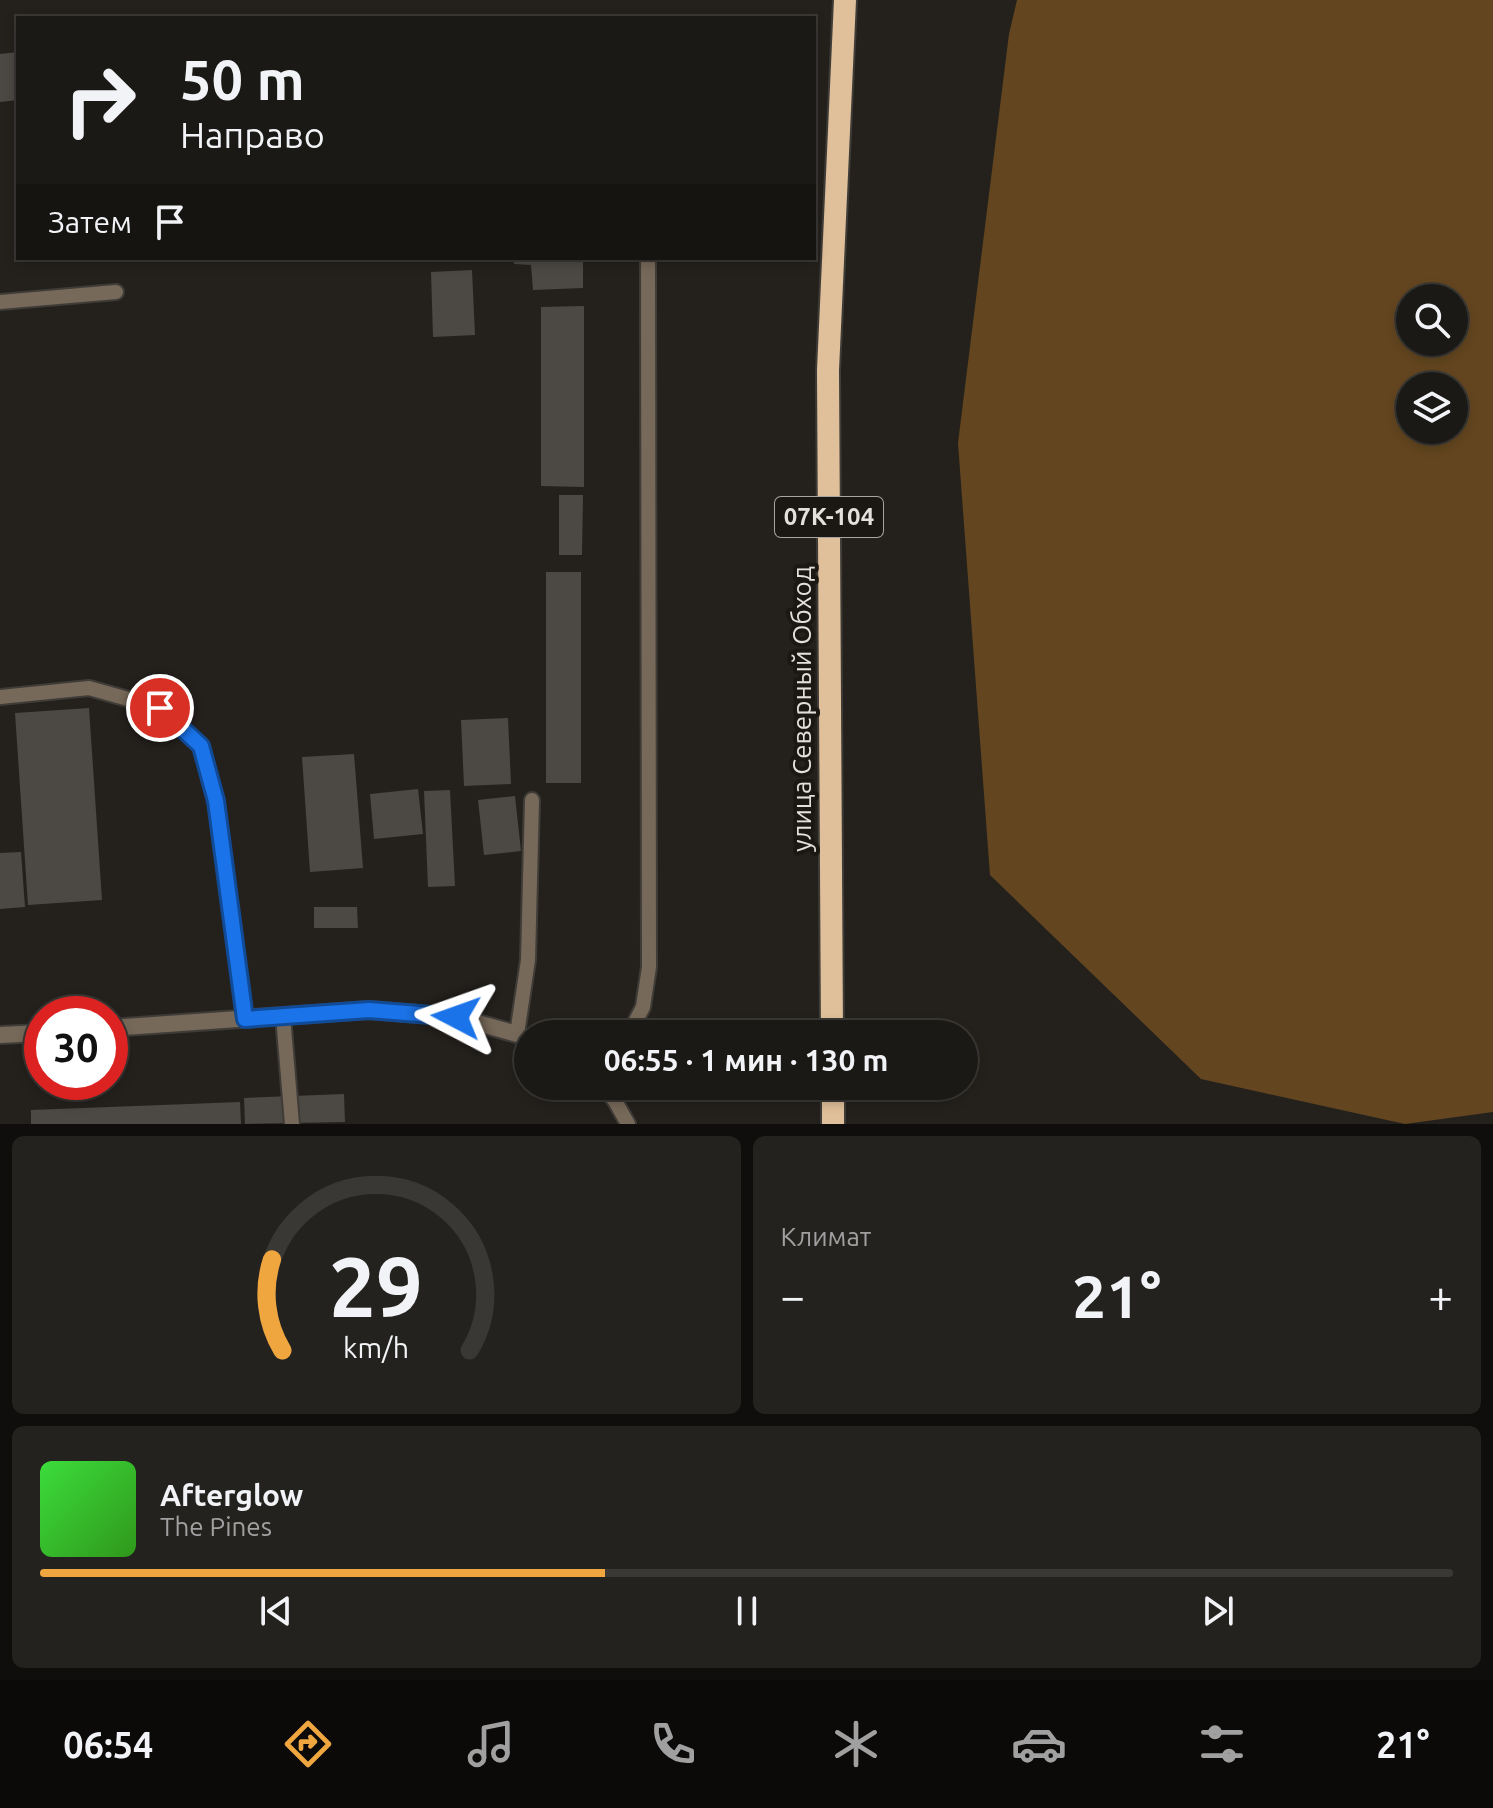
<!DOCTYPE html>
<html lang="ru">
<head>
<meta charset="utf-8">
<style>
	:root { --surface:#1b1916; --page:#24221f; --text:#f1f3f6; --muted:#a0a0a1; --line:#393835; --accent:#f0a63f }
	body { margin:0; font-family:Ubuntu,sans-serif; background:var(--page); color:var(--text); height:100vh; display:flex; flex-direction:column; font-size:30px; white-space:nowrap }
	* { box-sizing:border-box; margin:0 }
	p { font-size:26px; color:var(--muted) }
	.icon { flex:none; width:44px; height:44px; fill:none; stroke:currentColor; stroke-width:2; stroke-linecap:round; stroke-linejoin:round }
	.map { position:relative; height:1124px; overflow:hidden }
	.sheet { display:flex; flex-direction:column; gap:12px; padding:12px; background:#0f0e0c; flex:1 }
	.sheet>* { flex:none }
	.hud { position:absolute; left:16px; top:16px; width:800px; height:244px; border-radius:0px; box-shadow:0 4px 12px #0003,0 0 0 2px var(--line); background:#1b1916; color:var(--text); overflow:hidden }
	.fabs { position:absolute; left:1396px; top:284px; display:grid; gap:16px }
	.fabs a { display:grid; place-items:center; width:72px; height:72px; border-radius:50%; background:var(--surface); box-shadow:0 4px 12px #0003,0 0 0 2px var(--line); font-size:40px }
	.speed { position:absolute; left:24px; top:996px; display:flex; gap:16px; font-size:40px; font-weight:700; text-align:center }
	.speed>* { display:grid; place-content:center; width:104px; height:104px; border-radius:50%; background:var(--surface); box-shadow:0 4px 12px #0003,0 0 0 2px var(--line); line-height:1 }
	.speed .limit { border:12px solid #d22; background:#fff; color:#111 }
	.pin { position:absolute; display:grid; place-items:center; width:68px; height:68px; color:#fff; margin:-34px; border:4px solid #fff; border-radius:50%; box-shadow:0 2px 8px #0007 }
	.me { position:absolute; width:88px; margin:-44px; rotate:274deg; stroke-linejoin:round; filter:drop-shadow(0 0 6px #0008) }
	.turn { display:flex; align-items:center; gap:28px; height:168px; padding:0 32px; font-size:36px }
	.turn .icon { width:104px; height:104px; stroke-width:2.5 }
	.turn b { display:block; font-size:56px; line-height:68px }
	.then { display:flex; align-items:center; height:76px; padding:0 32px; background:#0003; gap:16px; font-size:30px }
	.big { font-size:60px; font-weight:700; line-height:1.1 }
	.sheet .tile { flex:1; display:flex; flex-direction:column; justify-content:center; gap:12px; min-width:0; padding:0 28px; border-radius:12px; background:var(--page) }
	.sheet .dial { align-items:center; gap:0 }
	.dial svg { height:208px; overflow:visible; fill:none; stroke:var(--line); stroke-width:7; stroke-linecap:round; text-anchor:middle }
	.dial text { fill:var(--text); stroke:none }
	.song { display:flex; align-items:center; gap:24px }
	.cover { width:96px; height:96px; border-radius:12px; background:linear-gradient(135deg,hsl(120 70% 55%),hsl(110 70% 35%)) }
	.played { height:8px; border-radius:4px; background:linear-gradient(90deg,var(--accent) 40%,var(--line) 40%) }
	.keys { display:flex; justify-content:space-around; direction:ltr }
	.heat { display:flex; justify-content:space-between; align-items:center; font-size:44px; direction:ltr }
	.sheet .tiles { flex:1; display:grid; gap:12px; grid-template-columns:1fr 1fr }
	.tile:last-child { grid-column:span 2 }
	.trip { position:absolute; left:514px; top:1020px; width:464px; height:80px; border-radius:40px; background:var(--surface); box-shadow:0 4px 12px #0003,0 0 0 2px var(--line); font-weight:700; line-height:80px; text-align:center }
	.dock { display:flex; height:128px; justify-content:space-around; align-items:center; background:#0b0a09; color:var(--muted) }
	.dock .icon { width:56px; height:56px }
	.dock .active { color:var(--accent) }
	.dock b { font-size:36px; color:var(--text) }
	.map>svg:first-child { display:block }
</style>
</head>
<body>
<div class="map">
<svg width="1493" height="1124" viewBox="0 0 1493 1124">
	<rect width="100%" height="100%" fill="#24211d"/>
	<path fill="#634620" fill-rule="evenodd" d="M1017,0H1493V1112L1405,1124L1201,1079L990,875L958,443L1009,34ZM1410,298H1454V342H1410ZM1410,386H1454V430H1410Z"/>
	<path fill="#4c4843" d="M18,52V100L0,102V54Z
		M514,258H583V288L533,290L531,265L514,264Z
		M472,270L475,335L433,337L431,272Z
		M584,306V487L541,486V307Z
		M559,495H583L582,555H559Z
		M546,572H581V783H546Z
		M89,708L102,900L28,905L15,713Z
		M508,718L511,784L464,786L461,720Z
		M354,754L363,868L310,872L302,757Z
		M418,789L423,834L374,839L370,794Z
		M450,790L455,886L428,887L424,791Z
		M515,796L521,851L484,855L478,800Z
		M21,852L25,907L0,909V853Z
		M314,907H357L358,928H314Z
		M344,1094L345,1122L245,1124L244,1098Z
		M240,1102L241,1124H31V1110Z"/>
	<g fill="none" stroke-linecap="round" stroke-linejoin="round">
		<g stroke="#3f3c38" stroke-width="18">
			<path id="service" d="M0,302L116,292
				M0,697L89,688L160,708L201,746L216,801L245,1019
				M283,1016L292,1124
				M629,1034L643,1007L649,967L648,258
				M528,1038L517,1034L528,960L532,800
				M603,1086L615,1101L628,1124"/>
		</g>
		<g stroke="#3f3c38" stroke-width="20">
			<path id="minor" d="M110,1028L369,1010L456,1017L517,1034
				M0,1035L42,1033"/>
		</g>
		<g stroke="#3f3c38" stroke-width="26">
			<path id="trunk" d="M832,1034L828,370L845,0
				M833,1086V1124"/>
		</g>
		<use href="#service" stroke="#776959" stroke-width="14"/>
		<use href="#minor" stroke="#776959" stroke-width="16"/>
		<use href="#trunk" stroke="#e0c09a" stroke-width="22"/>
	</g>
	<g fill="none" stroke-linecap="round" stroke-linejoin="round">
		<g stroke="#114b97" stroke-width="20">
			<path id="route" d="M160,708L201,746L216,801L245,1019L369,1010L456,1017"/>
		</g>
		<use href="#route" stroke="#1a73e8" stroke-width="14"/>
	</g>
	<g text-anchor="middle" stroke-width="8" stroke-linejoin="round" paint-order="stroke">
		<rect fill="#1b1814" stroke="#a7a4a1" stroke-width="2" x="775" y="497" width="108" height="40" rx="6"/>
		<g font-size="24" font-weight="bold" fill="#e3e0de">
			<text x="829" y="525">07К-104</text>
		</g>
		<g font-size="26" fill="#e3e0de" stroke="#1b1814">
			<text transform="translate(802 709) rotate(-90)" y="9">улица Северный Обход</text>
		</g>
	</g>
</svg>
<div class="fabs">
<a><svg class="icon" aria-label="search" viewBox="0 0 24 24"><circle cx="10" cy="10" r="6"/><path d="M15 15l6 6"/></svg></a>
<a><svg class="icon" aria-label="layers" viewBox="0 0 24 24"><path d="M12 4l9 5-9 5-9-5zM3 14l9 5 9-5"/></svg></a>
</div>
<div class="speed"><div class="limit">30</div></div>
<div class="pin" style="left:160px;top:708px;background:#d93025"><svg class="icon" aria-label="arrive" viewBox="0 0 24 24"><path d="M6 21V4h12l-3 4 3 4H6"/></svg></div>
<svg class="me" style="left:456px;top:1017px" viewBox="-20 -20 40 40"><path d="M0-17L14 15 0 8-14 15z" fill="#1a73e8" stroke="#fff" stroke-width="4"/></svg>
<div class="trip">06:55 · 1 мин · 130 m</div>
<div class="hud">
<div class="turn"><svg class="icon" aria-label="right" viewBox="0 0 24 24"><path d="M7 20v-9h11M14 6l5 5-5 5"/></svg><div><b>50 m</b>Направо</div></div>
<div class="then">Затем<svg class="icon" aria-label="arrive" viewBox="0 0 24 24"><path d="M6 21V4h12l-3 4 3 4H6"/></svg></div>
</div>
</div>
<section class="sheet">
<div class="tiles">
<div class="tile dial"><svg viewBox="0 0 100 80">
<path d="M14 69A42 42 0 1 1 86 69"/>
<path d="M14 69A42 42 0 0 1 10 34" stroke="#f0a63f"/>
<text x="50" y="56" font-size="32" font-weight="700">29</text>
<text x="50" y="72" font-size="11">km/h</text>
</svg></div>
<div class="tile"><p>Климат</p>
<div class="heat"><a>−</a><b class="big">21°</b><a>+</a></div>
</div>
<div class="tile">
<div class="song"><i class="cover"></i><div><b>Afterglow</b><p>The Pines</p></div></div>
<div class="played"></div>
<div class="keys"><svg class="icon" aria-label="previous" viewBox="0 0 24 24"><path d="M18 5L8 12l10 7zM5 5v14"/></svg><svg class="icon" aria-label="pause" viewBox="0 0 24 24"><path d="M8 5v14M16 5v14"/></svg><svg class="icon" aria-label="next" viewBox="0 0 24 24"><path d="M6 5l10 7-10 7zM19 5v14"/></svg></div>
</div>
</div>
</section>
<nav class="dock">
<b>06:54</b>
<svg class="icon active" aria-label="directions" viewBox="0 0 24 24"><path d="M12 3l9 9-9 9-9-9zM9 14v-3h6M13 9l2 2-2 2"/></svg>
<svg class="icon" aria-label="music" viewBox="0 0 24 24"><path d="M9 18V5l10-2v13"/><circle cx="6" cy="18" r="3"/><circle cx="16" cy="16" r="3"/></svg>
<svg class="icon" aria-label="phone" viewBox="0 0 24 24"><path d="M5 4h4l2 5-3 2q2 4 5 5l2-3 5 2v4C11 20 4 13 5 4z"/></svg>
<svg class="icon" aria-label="climate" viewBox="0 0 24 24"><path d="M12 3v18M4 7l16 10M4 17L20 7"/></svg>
<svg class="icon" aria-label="car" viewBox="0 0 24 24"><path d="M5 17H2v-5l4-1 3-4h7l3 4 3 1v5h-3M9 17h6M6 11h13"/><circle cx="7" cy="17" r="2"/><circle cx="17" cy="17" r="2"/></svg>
<svg class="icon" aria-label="filters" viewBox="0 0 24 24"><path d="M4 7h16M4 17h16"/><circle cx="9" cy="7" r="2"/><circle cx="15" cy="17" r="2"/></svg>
<b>21°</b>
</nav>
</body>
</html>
